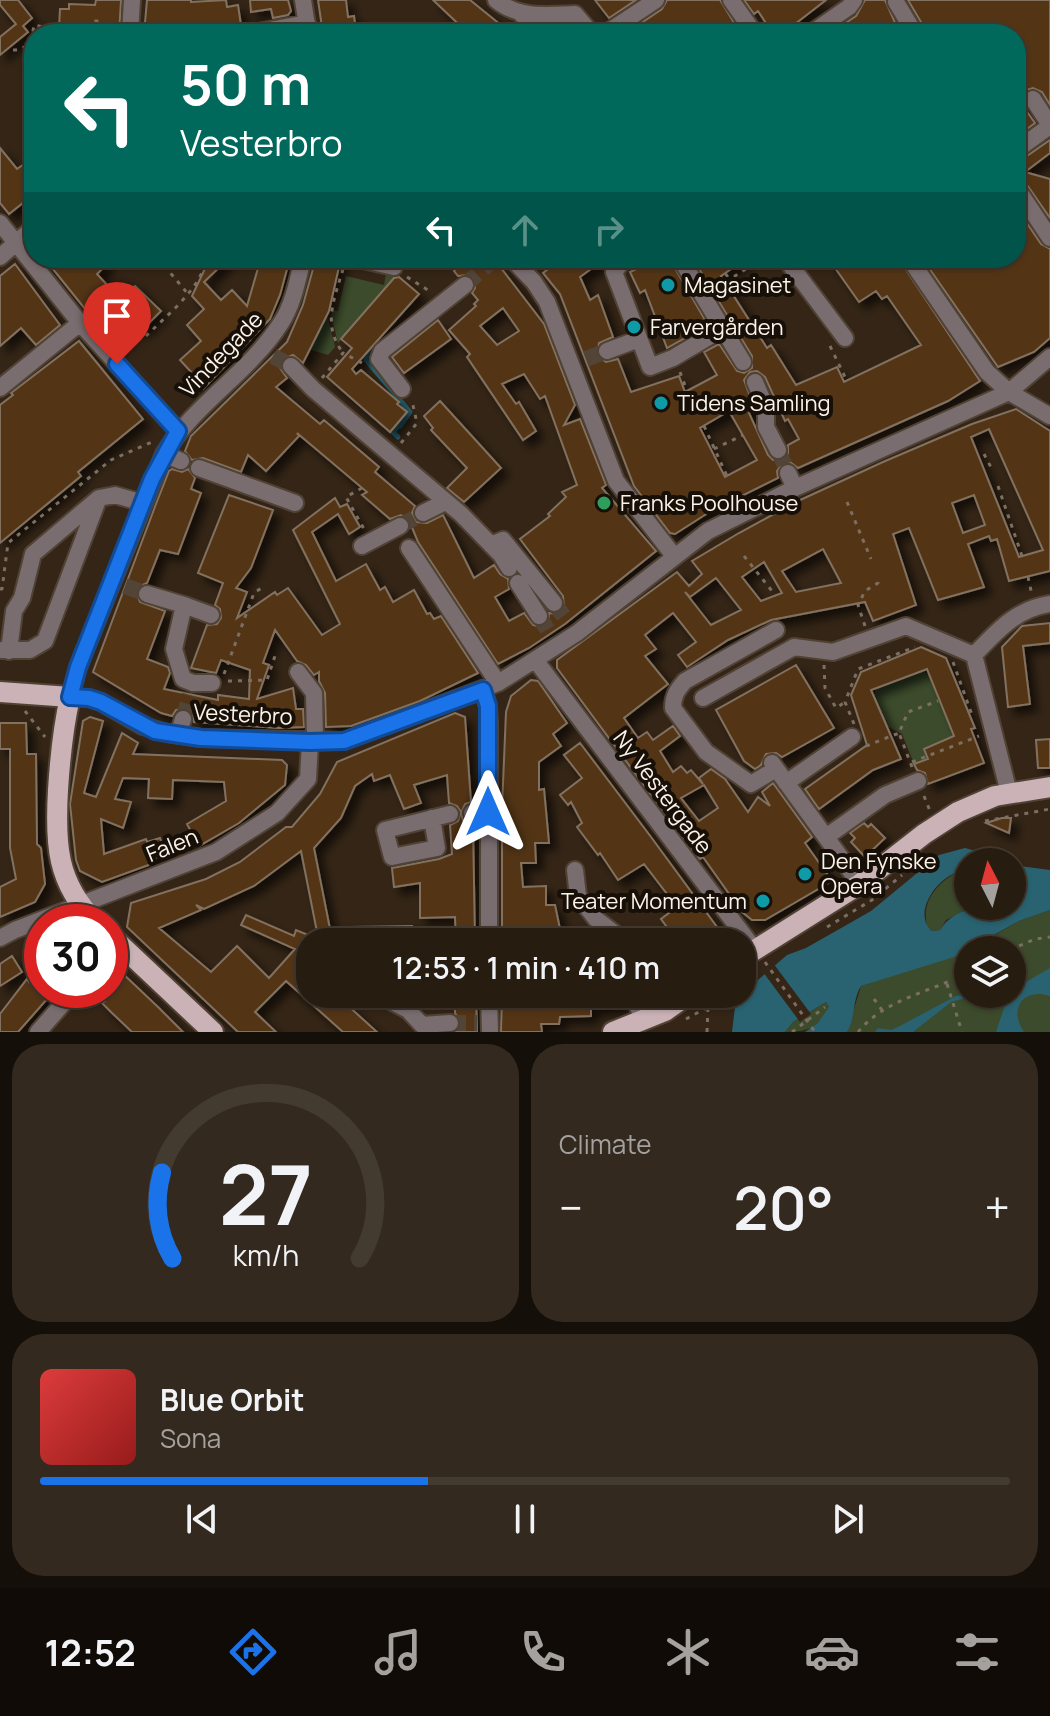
<!DOCTYPE html>
<html lang="en">
<head>
<meta charset="utf-8">
<style>
	:root { --surface:#271c10; --page:#33291e; --text:#f1f3f6; --muted:#a4a19f; --line:#433a30; --accent:#1a73e8 }
	body { margin:0; font-family:Manrope,sans-serif; background:var(--page); color:var(--text); height:100vh; display:flex; flex-direction:column; font-size:30px; white-space:nowrap }
	* { box-sizing:border-box; margin:0 }
	p { font-size:26px; color:var(--muted) }
	.icon { flex:none; width:44px; height:44px; fill:none; stroke:currentColor; stroke-width:2; stroke-linecap:round; stroke-linejoin:round }
	.map { position:relative; height:1032px; overflow:hidden }
	.details { display:flex; flex-direction:column; gap:12px; padding:12px; background:#150f09; flex:1 }
	.details>* { flex:none }
	.hud { position:absolute; left:24px; top:24px; width:1002px; height:244px; border-radius:32px; box-shadow:0 2px 6px #0004,0 0 0 2px var(--line); background:#00695c; color:#fff; overflow:hidden }
	.needle { width:52px; rotate:354deg }
	.tools { position:absolute; left:954px; top:848px; display:grid; gap:16px }
	.tools a { display:grid; place-items:center; width:72px; height:72px; border-radius:50%; background:var(--surface); box-shadow:0 2px 6px #0004,0 0 0 2px var(--line); font-size:40px }
	.speed { position:absolute; left:24px; top:904px; display:flex; gap:16px; font-size:40px; font-weight:700; text-align:center }
	.speed>* { display:grid; place-content:center; width:104px; height:104px; border-radius:50%; background:var(--surface); box-shadow:0 2px 6px #0004,0 0 0 2px var(--line); line-height:1 }
	.speed .limit { border:12px solid #d22; background:#fff; color:#111 }
	.pin { position:absolute; display:grid; place-items:center; width:68px; height:68px; color:#fff; margin:-82px -34px; border-radius:50% 50% 50% 0; rotate:-45deg; box-shadow:0 0 8px #0007 }
	.pin .icon { rotate:45deg }
	.me { position:absolute; width:88px; margin:-44px; rotate:0deg; stroke-linejoin:round; filter:drop-shadow(0 0 6px #0008) }
	.turn { display:flex; align-items:center; gap:28px; height:168px; padding:0 24px; font-size:36px }
	.turn .icon { width:104px; height:104px; stroke-width:2.5 }
	.turn b { display:block; font-size:56px; line-height:68px }
	.lanes { display:flex; align-items:center; height:76px; padding:0 24px; background:#0003; justify-content:center; gap:40px; direction:ltr }
	.lanes .off { opacity:.35 }
	.big { font-size:60px; font-weight:600; line-height:1.1 }
	.details .widget { flex:1; display:flex; flex-direction:column; justify-content:center; gap:12px; min-width:0; padding:0 28px; border-radius:32px; background:var(--page) }
	.details .dial { align-items:center; gap:0 }
	.dial svg { height:208px; overflow:visible; fill:none; stroke:var(--line); stroke-width:7; stroke-linecap:round; text-anchor:middle }
	.dial text { fill:var(--text); stroke:none }
	.song { display:flex; align-items:center; gap:24px }
	.cover { width:96px; height:96px; border-radius:12px; background:linear-gradient(135deg,hsl(0 70% 55%),hsl(0 70% 35%)) }
	.played { height:8px; border-radius:4px; background:linear-gradient(90deg,var(--accent) 40%,var(--line) 40%) }
	.keys { display:flex; justify-content:space-around; direction:ltr }
	.heat { display:flex; justify-content:space-between; align-items:center; font-size:44px; direction:ltr }
	.details .tiles { flex:1; display:grid; gap:12px; grid-template-columns:1fr 1fr }
	.widget:last-child { grid-column:span 2 }
	.trip { position:absolute; left:296px; top:928px; width:460px; height:80px; border-radius:32px; background:var(--surface); box-shadow:0 2px 6px #0004,0 0 0 2px var(--line); font-weight:600; line-height:80px; text-align:center }
	.tabs { display:flex; height:128px; justify-content:space-around; align-items:center; background:#100b06; color:var(--muted) }
	.tabs .icon { width:56px; height:56px }
	.tabs .active { color:var(--accent) }
	.tabs b { font-size:36px; color:var(--text) }
	.map>svg:first-child { display:block }
</style>
</head>
<body>
<div class="map">
<svg width="1050" height="1032" viewBox="0 0 1050 1032">
	<defs>
		<filter id="shadow"><feDropShadow dx="7" dy="7" stdDeviation="4" flood-color="#0009"/></filter>
	</defs>
	<rect width="100%" height="100%" fill="#342516"/>
	<path fill="#3c4b2b" d="M386,274L397,275L338,343L331,315L333,310L338,311L346,276L384,285Z
		M325,317L328,318L335,347L328,355L311,350Z
		M922,671L929,674L958,748L914,764L902,734L887,726L874,696L876,688Z
		M961,870L968,871V906H974L946,920L940,930L932,931L927,926C921,900 938,882 961,870Z
		M1050,910V1032H847L861,986L968,950V994H1012V950H969L1019,921Z
		M826,1002L829,1007C822,1028 805,1032 785,1032L793,1022Z"/>
	<path fill="#296371" d="M965,848L983,853L1002,862H968V871C944,868 909,911 932,931L940,930C956,905 986,906 1012,906V865L1050,870V910L1019,921L954,957L861,986C852,1000 856,1017 847,1032H805L818,1023L829,1007L826,1002L793,1022L785,1032H732L736,999L787,955L806,948L871,911L939,855Z
		M1050,968V996C1023,987 1008,1009 1024,1032H996L1005,1005L981,999H962L951,1002L913,1032H875L878,1028L891,1030L898,1027L956,996L981,994L1011,998L1026,982Z"/>
	<path fill="#342516" d="M773,963L811,1014L800,1022L763,972Z"/>
	<g fill="none" stroke-linecap="round" stroke-linejoin="round">
		<path stroke="#296371" stroke-width="5" d="M377,348L366,357V360L410,412L400,426
			M398,437L393,432L399,425"/>
	</g>
	<path fill="#523413" stroke="#837160" stroke-width="2" fill-rule="evenodd" filter="url(#shadow)" d="M0,0H18L32,18L23,26L28,32L0,55V37L16,24L0,5Z
		M96,0H121L119,34H73L74,28H59L60,9H69V4L95,5Z
		M147,0H191V2L226,0L227,7L238,5L241,25L187,34H144Z
		M250,0H288L291,11L288,15L273,18L271,9L251,12Z
		M318,0H346L348,17L354,16L356,31L350,32V34H323Z
		M433,0H470L512,34H469Z
		M595,0H636L609,18Z
		M667,0H720L741,34H625L662,9Z
		M744,0H826L782,34H773L758,11L754,14Z
		M865,0H885L900,34H884L877,24L865,34H829L856,16Z
		M908,0H1050V105L1042,92L1033,88L1026,90L1022,100L1018,99L1035,123L1016,137V34H922L921,22Z
		M1050,140V153L1025,172L1050,179V218L1016,169V160L1024,158Z
		M0,148L17,169L27,162L34,171V194L9,214L0,203Z
		M1016,207L1041,244L1050,249V338L1034,352L998,367L922,258H1016Z
		M44,258H102L107,264L97,274L118,297L135,286L161,311L142,330L126,310L102,330Z
		M210,258H229L204,282L221,300L232,290L247,306L261,258H290L280,295L270,319L203,389L191,376L193,374L180,360L201,341L187,325L204,309L192,296Z
		M316,258H341L329,311L303,363L293,355L283,359L280,368L287,378L276,387L320,424L324,420L379,467L375,472L415,506L412,513L416,522L427,523L443,515L474,578L494,565L500,574L508,579L509,589L495,597L509,621L524,613L533,625L540,627L548,622L549,613L556,614L564,608L563,596L520,539L550,516L548,514L566,497L562,492L577,485L545,396L540,399L524,374L502,384L516,404L519,402L536,431L523,440L467,357L470,354L449,330L476,306L474,304L478,300L472,293L475,288L474,279L468,275L458,276L454,271L465,258H483L489,269L501,268L544,324L575,405L564,425L580,419L606,485L602,488L656,551L565,624L529,648L498,664L418,542L409,520L401,515L390,519L362,495L367,492L297,433L299,436L266,471L248,455L241,472L203,458L192,460L185,451L191,436L287,342L303,305ZM503,308L519,331L497,345L480,326Z
		M563,258H606L580,277L590,300L598,295L613,337L599,343L597,356L606,362L618,359L631,392L679,376L685,392L717,375L704,352L719,344L737,371L744,373L752,368V356L698,267L713,258H747L721,276L767,348L771,345L796,385L837,367L844,382L921,345L887,296L882,299L876,291L859,302L828,258H898L980,381L948,401L798,468L790,462L783,463L777,471L778,478L711,511L675,534L670,533L634,486L560,294L543,273ZM757,371L765,377L785,421L788,419L799,439L788,445V455L782,460H773L768,455L749,413L755,410L744,380L750,372ZM729,411L757,460L725,477L700,428Z
		M636,258H669L708,325L667,348L645,290L640,293L630,272L639,268Z
		M15,264L60,325L36,345L21,328L0,346V276Z
		M399,277L419,294L352,369L356,374L361,370L399,402L397,404L407,412L390,432L327,377L352,348L341,339L394,278Z
		M438,320L451,339L404,373L392,357Z
		M79,341L143,419L78,472L81,476L0,543V405L13,395L11,393Z
		M440,401L501,468L464,502L447,488L467,468L431,430L433,428L424,416Z
		M1016,409L1050,431V571L1009,581L997,539L991,541L989,536L968,544L984,587L938,600L909,528L893,534L916,605L873,621L865,602L771,620L728,640L687,667L678,655L696,642L673,613L645,635L656,649L645,656L668,684L624,718L638,738L647,732L653,740L673,726L680,736L660,751L673,772L681,766L687,773L691,770L703,784L699,778L711,769L725,779L748,812L758,797L770,806L762,792L773,783L812,837L805,843L832,881L765,920H752L742,912L703,857L700,859L640,780L557,668V660L677,572L689,586L702,574L692,561L739,533L798,501L883,462L972,424ZM989,429L1043,550L1019,557L971,437ZM974,495L985,525L963,533L952,503ZM823,549L841,583L796,592L782,571ZM764,562L782,593L761,601L742,577ZM716,578L741,610L711,625L685,592L690,597ZM704,785L718,808L699,821L681,798Z
		M172,469L182,472L188,469L195,478L191,489L201,493L178,554L160,550L147,583L140,586L136,592L140,602L165,611L147,659L168,667L170,673L164,689L218,700V695L249,699L250,670L221,660L216,673L191,668L207,625L217,624L221,618L220,609L215,605L223,583L198,573L229,495L273,510L251,568L236,588L247,592L237,618L275,592L277,595L288,588L322,635L340,624L293,530L335,498L340,507L347,504L360,527L349,534L338,514L312,532L336,581L366,564L380,590L385,587L393,602L414,590L427,614L430,613L434,619L441,616L478,673L420,701L351,726L326,727L325,693L319,681V672L314,675L306,665L297,661L275,630L263,663L269,665L257,699L293,688L296,709H303L304,727L279,728L194,722L192,712L186,708L176,710L172,716L161,713L93,672L156,504L169,471Z
		M1050,623V643L1023,646L1030,704L1008,707L1002,647L1022,626Z
		M921,647L946,658L975,728L971,729L984,763L928,784L925,773L917,770L914,764L928,759L924,749L954,736L927,669L871,690L901,759L873,770L819,809L805,789L867,745L851,695L861,672Z
		M796,665L834,728L782,757L776,753L766,754L761,765L755,769L744,761L716,710Z
		M531,680L538,681L567,723L553,734L561,746L539,762V790L544,789L549,843H535L536,863H521L523,887L546,886V905H555L560,929L596,936L595,942H559V936L517,933L524,942H502V808L506,712L511,696Z
		M455,713L465,717L471,802L465,804L461,813L463,820L473,824L475,942H456L455,917L420,918V883L394,887L392,868L439,859L452,854L450,825L458,821L461,812L457,806L449,803L447,775L414,785L421,803L404,809L390,775L374,781L372,774L355,786L341,818L314,848L330,929L317,932L301,851L254,886L204,909L196,905L201,910L159,928L211,972L237,946L269,978L295,949L241,925L246,915L294,936L296,930L308,935L310,933V994H335L377,1032H343L286,981L255,1012L276,1032H238L127,927L131,903L206,879L240,862L286,827H292L320,794L337,762Z
		M90,717L103,721L84,793L96,797L122,733L138,743L133,754L282,760L287,765L285,785L239,823L199,846L187,824L226,801L224,782L173,780L172,799L148,798L149,779L123,778L115,799L131,802L123,828L101,819L104,854L146,839L147,842L160,838L166,855L153,859L154,863L102,882L80,871L76,860L70,804L83,721Z
		M0,723H26L27,754H36L37,844L41,848L45,884L35,902L0,917V887L16,879L10,848V749H0Z
		M1050,739V768H1038L1036,740Z
		M580,743L651,837L728,942H692L679,929L672,934L661,919L677,907L644,864L618,880L600,853L598,855L577,827L582,823L571,802L568,805L560,795L582,778L564,755Z
		M1002,818H1011L1009,833L986,823Z
		M864,823L868,827L871,824L885,838L865,857L851,842L855,838L850,833Z
		M412,926V942H349V927Z
		M12,956L22,972L0,986V964Z
		M42,967V990H55L18,1032H0V1014L27,979L29,982Z
		M120,971L158,1007L183,1032H132L111,1012L102,1003L105,1001L94,990H110V981Z
		M455,994H476L477,1032H456L461,1023L455,1013Z
		M502,994H527V1002L572,1003L571,994H622L623,1005L591,1008V1016L560,1017L559,1024H541L542,1032H501Z"/>
	<g fill="none" stroke-linecap="round" stroke-linejoin="round">
		<path stroke="#524436" stroke-width="16" stroke-dasharray="16 8" stroke-linecap="butt" d="M465,285L494,259
			M273,356L291,366
			M586,359L607,351
			M778,450L788,473
			M400,526L423,513
			M125,586L147,594
			M554,603L568,622
			M539,616L550,634
			M183,719L190,695
			M450,1023H477"/>
		<g stroke="#504234" stroke-width="20">
			<path id="minor" d="M303,0L308,32
				M496,0C519,19 546,15 575,14L592,34
				M731,0L755,34
				M896,2L911,27V34
				M521,14L542,34
				M130,34L132,0
				M248,34L307,23
				M605,34L656,0
				M810,34L849,7L854,0
				M1033,99L1050,125
				M1018,149L1050,126
				M1016,187L1050,238
				M0,223L80,323L178,431
				M0,257L34,227
				M303,258C298,279 293,305 281,323C249,373 195,403 164,454L78,667L70,697L89,698L101,702L143,726L167,733L201,738L344,741L498,683L577,633L708,531L795,488L1009,392L1050,357
				M354,258L394,267
				M511,258L534,282L547,302L616,481L674,556
				M625,258L614,272L650,367L673,358L722,329
				M680,258L743,362
				M785,258L845,338
				M909,258L987,372L1009,392L1050,416
				M494,259L496,258
				M607,351L639,339
				M291,366L313,389L461,514L501,555L509,568
				M755,382L766,408V427L778,450
				M0,388L80,323
				M402,389L379,359L382,351L465,285
				M164,454L181,461
				M199,468L295,503
				M788,473L795,488
				M423,513L445,502
				M491,545L503,540L554,603
				M362,546L400,526
				M409,548L498,683
				M518,583L539,616
				M147,594L184,605L174,649L183,679L193,683H212
				M184,605L211,615
				M776,630L685,681C677,690 673,696 673,708L706,752L751,784L776,769
				M2,650H30L45,641L98,500
				M9,651L14,611L22,598L33,554L99,498L115,495L143,503
				M974,655L1009,793
				M974,655C997,631 1016,609 1050,604
				M536,661L755,950
				M298,672L314,693L315,741
				M483,690L488,706L489,722V942
				M703,698L794,647L833,652L906,626L974,655
				M178,735L183,719
				M772,763L860,884
				M786,783L852,737
				M472,813L488,812
				M432,818L437,848L392,857L385,830L450,814
				M826,837L885,795L918,781
				M575,870L578,896L596,919L626,942
				M0,938L15,930L216,852L277,813L308,779L310,742
				M377,994L408,1010L422,1025L450,1023
				M489,994L490,1032
				M633,994L643,1020
				M38,1032L75,990"/>
		</g>
		<g stroke="#504234" stroke-width="24">
			<path id="major" d="M0,692L70,697C63,728 60,758 58,790C55,842 56,883 96,922
				M110,935L213,1032
				M742,958L860,884L924,834L958,812L995,796L1050,787
				M613,1032L665,1011L689,994"/>
		</g>
		<path stroke="#7c6f62" stroke-width="3" stroke-dasharray="4 6" stroke-linecap="butt" d="M13,50C28,50 32,39 34,25L71,32L94,21H100
			M158,258L188,294
			M713,258L728,277L735,276L763,258
			M343,269C334,300 322,325 343,353
			M407,277L431,292
			M146,336C168,314 200,290 207,258
			M830,346L845,377L842,378
			M680,372L687,391
			M322,378L343,353L364,364
			M704,426L727,476
			M401,443L417,423L412,401
			M714,449L743,435
			M984,454L993,471
			M998,486L1022,556
			M362,488L346,497L364,529
			M847,502L871,559
			M744,556L776,596
			M1028,577L1032,595
			M0,589H2L8,543L111,460L152,442
			M865,626L858,605L865,591L878,583L879,577
			M953,662L972,715
			M824,665L825,688L836,708L845,702
			M224,674L254,593L263,587
			M228,681L267,680L276,653
			M25,711L45,737
			M854,724L845,702L858,669L915,647
			M866,746L899,733
			M912,762L979,736
			M912,767L899,733L908,712L938,701
			M924,796L930,811
			M985,821L1050,809
			M827,927L872,900L902,875
			M1010,950L1035,939L1050,937
			M765,962L815,1032
			M947,984L962,1032
			M874,999L882,1010
			M686,1019L708,1007
			M707,1032L708,1007L724,994
			M792,1032L825,1007
			M858,1032C886,998 930,993 968,972"/>
		<use href="#minor" stroke="#796d70" stroke-width="16"/>
		<use href="#major" stroke="#cab2b7" stroke-width="20"/>
	</g>
	<g fill="none" stroke-linecap="round" stroke-linejoin="round">
		<g stroke="#114b97" stroke-width="20">
			<path id="route" d="M117,364L178,431L152,479L78,667L70,697L89,698L101,702L155,731L201,738L310,742L344,741L483,690L488,706V812"/>
		</g>
		<use href="#route" stroke="#1a73e8" stroke-width="14"/>
	</g>
	<g fill="#0f9aa8" stroke="#161009" stroke-width="3">
		<circle cx="668" cy="285" r="8"/>
		<circle cx="634" cy="327" r="8"/>
		<circle cx="661" cy="403" r="8"/>
		<circle cx="805" cy="874" r="8"/>
		<circle cx="763" cy="901" r="8"/>
	</g>
	<circle fill="#2e9e5b" stroke="#161009" stroke-width="3" cx="604" cy="503" r="8"/>
	<g text-anchor="middle" stroke-width="8" stroke-linejoin="round" paint-order="stroke">
		<g font-size="22" fill="#fdf3e9" stroke="#161009" text-anchor="start">
			<text x="684" y="293">Magasinet</text>
			<text x="650" y="335">Farvergården</text>
			<text x="677" y="411">Tidens Samling</text>
			<text x="620" y="511">Franks Poolhouse</text>
			<text x="821" y="869">Den Fynske<tspan x="821" dy="25">Opera</tspan></text>
			<text x="747" y="909" text-anchor="end">Teater Momentum</text>
		</g>
		<g font-size="22" fill="#fdf3e9" stroke="#161009">
			<text transform="translate(221 354) rotate(-46)" y="8">Vindegade</text>
			<text transform="translate(243 714) rotate(3)" y="8">Vesterbro</text>
			<text transform="translate(663 792) rotate(53)" y="8">Ny Vestergade</text>
			<text transform="translate(172 845) rotate(-22)" y="8">Falen</text>
		</g>
	</g>
</svg>
<div class="tools">
<a><svg class="needle" viewBox="-14 -14 28 28"><path d="M0-13l5 13h-10z" fill="#e53935"/><path d="M0 13l5-13h-10z" fill="#a4a19f"/></svg></a>
<a><svg class="icon" aria-label="layers" viewBox="0 0 24 24"><path d="M12 4l9 5-9 5-9-5zM3 14l9 5 9-5"/></svg></a>
</div>
<div class="speed"><div class="limit">30</div></div>
<div class="pin" style="left:117px;top:364px;background:#d93025"><svg class="icon" aria-label="arrive" viewBox="0 0 24 24"><path d="M6 21V4h12l-3 4 3 4H6"/></svg></div>
<svg class="me" style="left:488px;top:812px" viewBox="-20 -20 40 40"><path d="M0-17L14 15 0 8-14 15z" fill="#1a73e8" stroke="#fff" stroke-width="4"/></svg>
<div class="trip">12:53 · 1 min · 410 m</div>
<div class="hud">
<div class="turn"><svg class="icon" aria-label="left" viewBox="0 0 24 24"><path d="M17 20v-9H6M10 6l-5 5 5 5"/></svg><div><b>50 m</b>Vesterbro</div></div>
<div class="lanes"><svg class="icon" aria-label="left" viewBox="0 0 24 24"><path d="M17 20v-9H6M10 6l-5 5 5 5"/></svg><svg class="icon off" aria-label="ahead" viewBox="0 0 24 24"><path d="M12 20V5M6 11l6-6 6 6"/></svg><svg class="icon off" aria-label="right" viewBox="0 0 24 24"><path d="M7 20v-9h11M14 6l5 5-5 5"/></svg></div>
</div>
</div>
<section class="details">
<div class="tiles">
<div class="widget dial"><svg viewBox="0 0 100 80">
<path d="M14 69A42 42 0 1 1 86 69"/>
<path d="M14 69A42 42 0 0 1 10 36" stroke="#1a73e8"/>
<text x="50" y="56" font-size="32" font-weight="700">27</text>
<text x="50" y="72" font-size="11">km/h</text>
</svg></div>
<div class="widget"><p>Climate</p>
<div class="heat"><a>−</a><b class="big">20°</b><a>+</a></div>
</div>
<div class="widget">
<div class="song"><i class="cover"></i><div><b>Blue Orbit</b><p>Sona</p></div></div>
<div class="played"></div>
<div class="keys"><svg class="icon" aria-label="previous" viewBox="0 0 24 24"><path d="M18 5L8 12l10 7zM5 5v14"/></svg><svg class="icon" aria-label="pause" viewBox="0 0 24 24"><path d="M8 5v14M16 5v14"/></svg><svg class="icon" aria-label="next" viewBox="0 0 24 24"><path d="M6 5l10 7-10 7zM19 5v14"/></svg></div>
</div>
</div>
</section>
<nav class="tabs">
<b>12:52</b>
<svg class="icon active" aria-label="directions" viewBox="0 0 24 24"><path d="M12 3l9 9-9 9-9-9zM9 14v-3h6M13 9l2 2-2 2"/></svg>
<svg class="icon" aria-label="music" viewBox="0 0 24 24"><path d="M9 18V5l10-2v13"/><circle cx="6" cy="18" r="3"/><circle cx="16" cy="16" r="3"/></svg>
<svg class="icon" aria-label="phone" viewBox="0 0 24 24"><path d="M5 4h4l2 5-3 2q2 4 5 5l2-3 5 2v4C11 20 4 13 5 4z"/></svg>
<svg class="icon" aria-label="climate" viewBox="0 0 24 24"><path d="M12 3v18M4 7l16 10M4 17L20 7"/></svg>
<svg class="icon" aria-label="car" viewBox="0 0 24 24"><path d="M5 17H2v-5l4-1 3-4h7l3 4 3 1v5h-3M9 17h6M6 11h13"/><circle cx="7" cy="17" r="2"/><circle cx="17" cy="17" r="2"/></svg>
<svg class="icon" aria-label="filters" viewBox="0 0 24 24"><path d="M4 7h16M4 17h16"/><circle cx="9" cy="7" r="2"/><circle cx="15" cy="17" r="2"/></svg>
</nav>
</body>
</html>
